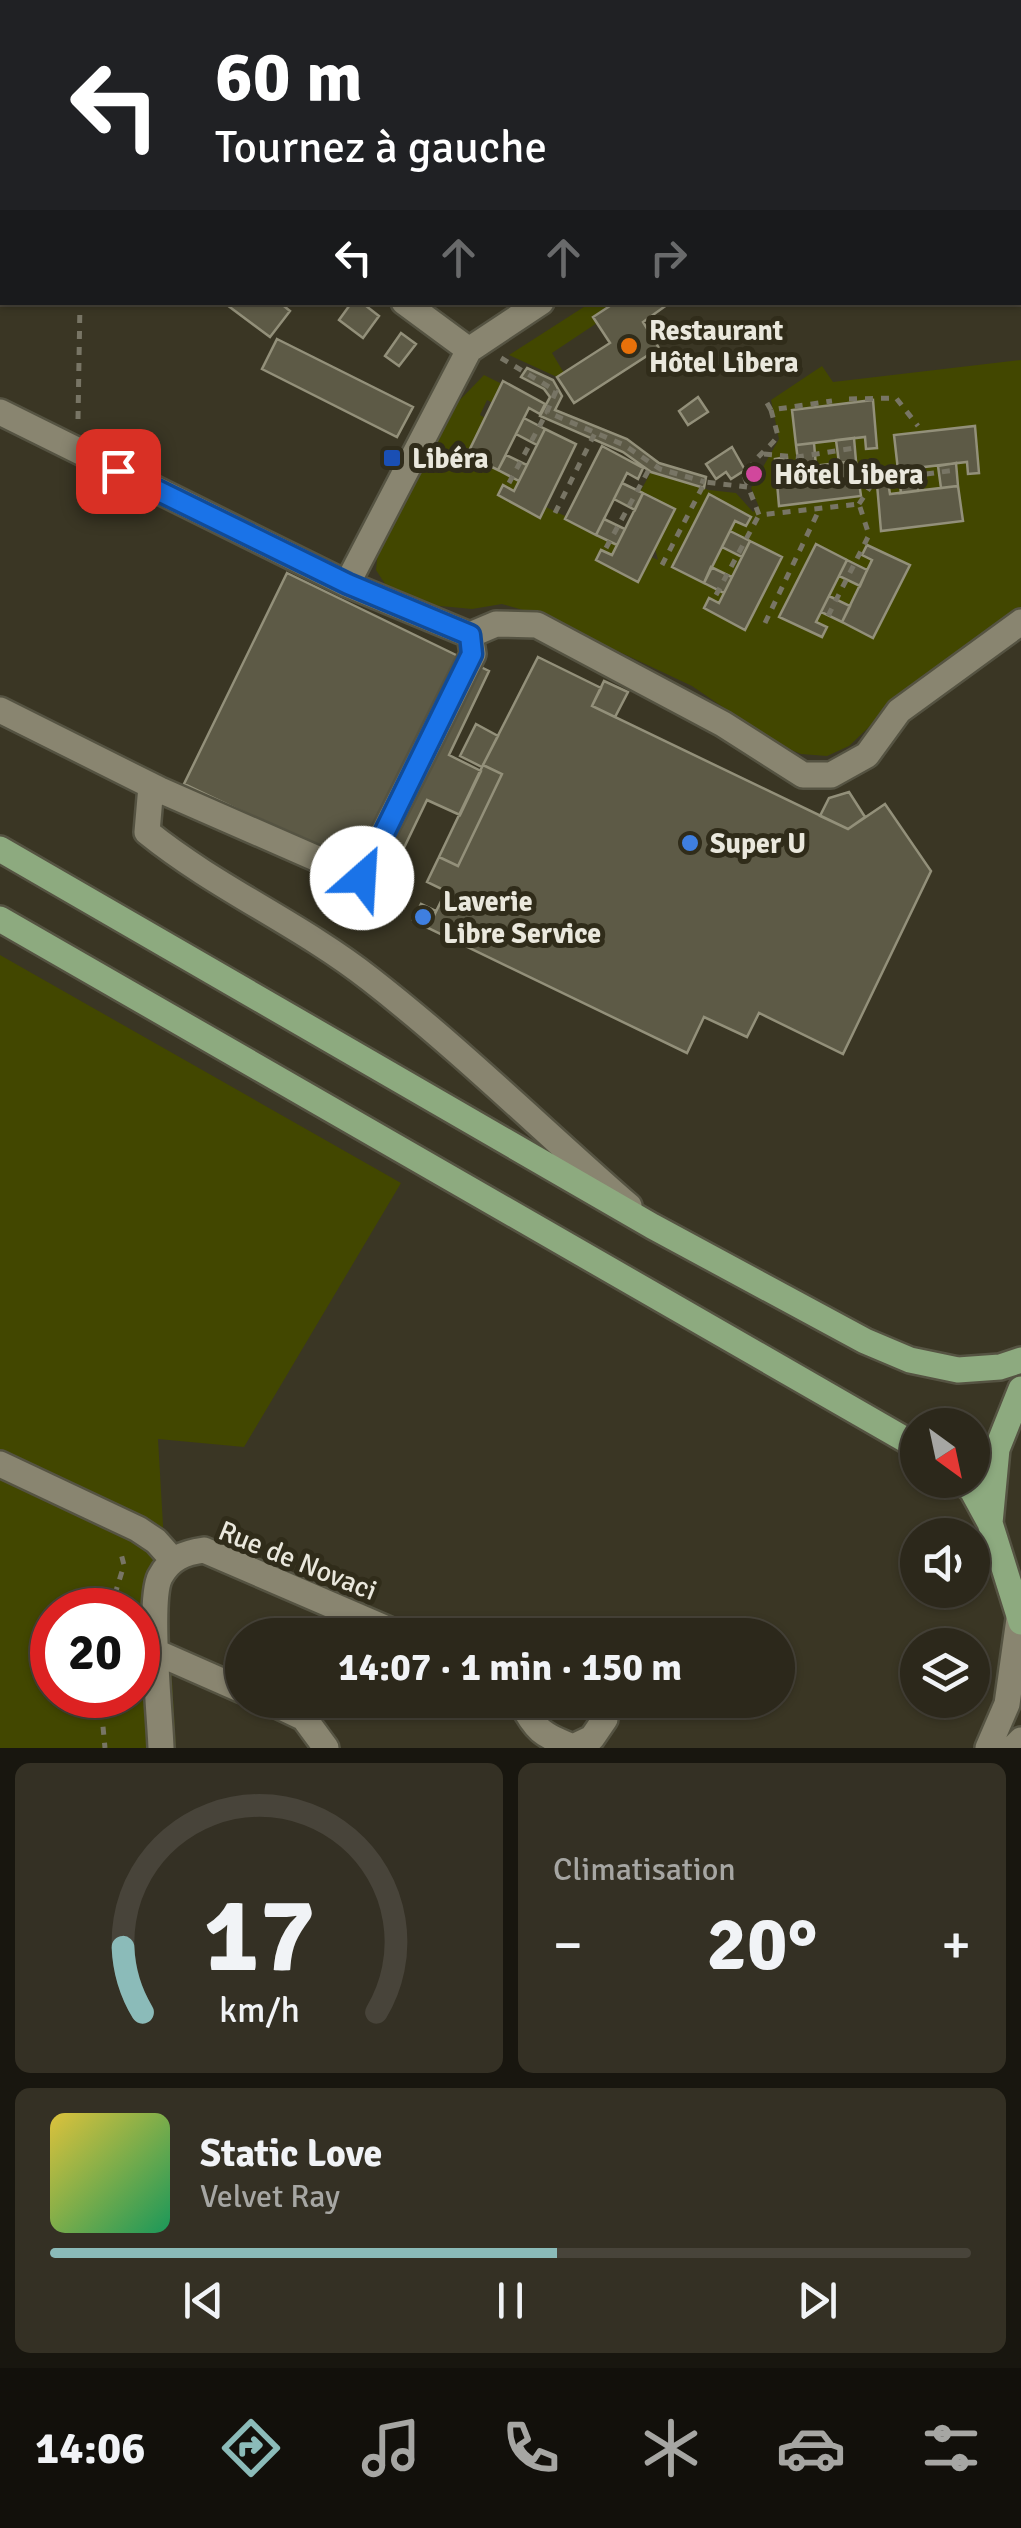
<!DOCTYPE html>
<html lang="fr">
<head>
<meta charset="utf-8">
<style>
	:root { --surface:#2c281b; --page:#343024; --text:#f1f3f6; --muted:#a6a6a3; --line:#48443a; --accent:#8bbbb9 }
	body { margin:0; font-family:Signika,sans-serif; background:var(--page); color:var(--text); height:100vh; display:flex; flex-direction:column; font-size:38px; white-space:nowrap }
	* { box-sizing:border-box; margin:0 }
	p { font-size:32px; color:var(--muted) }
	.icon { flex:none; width:55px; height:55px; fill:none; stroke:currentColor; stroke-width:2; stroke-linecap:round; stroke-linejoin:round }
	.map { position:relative; height:1748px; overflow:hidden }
	.sheet { display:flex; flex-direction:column; gap:15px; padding:15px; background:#18160f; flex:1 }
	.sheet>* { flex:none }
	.hud { position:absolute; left:0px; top:0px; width:1022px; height:305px; box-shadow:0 2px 8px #0004,0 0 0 2px var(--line); background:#202124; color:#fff; overflow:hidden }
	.needle { width:65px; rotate:147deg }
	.buttons { position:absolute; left:900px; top:1408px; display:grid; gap:20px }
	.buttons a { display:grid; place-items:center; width:90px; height:90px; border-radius:50%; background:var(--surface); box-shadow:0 2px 8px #0004,0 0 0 2px var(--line); font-size:50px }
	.speed { position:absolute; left:30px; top:1588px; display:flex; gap:20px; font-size:50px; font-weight:700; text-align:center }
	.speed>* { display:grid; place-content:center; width:130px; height:130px; border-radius:50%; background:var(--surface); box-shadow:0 2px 8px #0004,0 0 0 2px var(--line); line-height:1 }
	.speed .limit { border:15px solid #d22; background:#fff; color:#111 }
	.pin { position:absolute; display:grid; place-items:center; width:85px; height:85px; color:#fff; margin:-42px; border-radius:20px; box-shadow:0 5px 15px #0006 }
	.me { position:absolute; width:110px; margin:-55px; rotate:26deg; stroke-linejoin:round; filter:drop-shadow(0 0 8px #0008) }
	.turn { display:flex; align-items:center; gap:35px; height:210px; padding:0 50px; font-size:45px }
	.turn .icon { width:130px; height:130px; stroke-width:2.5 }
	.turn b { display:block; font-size:70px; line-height:85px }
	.lanes { display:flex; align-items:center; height:95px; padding:0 50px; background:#0003; justify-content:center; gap:50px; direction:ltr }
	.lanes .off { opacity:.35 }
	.big { font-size:75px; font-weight:700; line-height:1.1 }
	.sheet .widget { flex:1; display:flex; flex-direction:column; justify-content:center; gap:15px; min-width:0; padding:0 35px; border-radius:15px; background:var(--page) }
	.sheet .dial { align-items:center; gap:0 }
	.dial svg { height:260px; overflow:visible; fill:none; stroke:var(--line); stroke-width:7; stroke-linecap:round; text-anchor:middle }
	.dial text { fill:var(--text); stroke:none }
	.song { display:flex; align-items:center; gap:30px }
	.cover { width:120px; height:120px; border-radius:15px; background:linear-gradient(135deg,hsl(50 70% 55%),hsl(150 70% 35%)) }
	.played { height:10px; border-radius:5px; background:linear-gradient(90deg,var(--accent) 55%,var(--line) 55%) }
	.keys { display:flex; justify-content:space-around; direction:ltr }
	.heat { display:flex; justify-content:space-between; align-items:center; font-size:55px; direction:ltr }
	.sheet .tiles { flex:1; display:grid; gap:15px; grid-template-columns:1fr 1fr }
	.widget:last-child { grid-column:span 2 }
	.trip { position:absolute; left:225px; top:1618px; width:570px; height:100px; border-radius:50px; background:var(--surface); box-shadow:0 2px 8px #0004,0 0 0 2px var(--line); font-weight:700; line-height:100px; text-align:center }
	.tabs { display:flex; height:160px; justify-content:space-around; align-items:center; background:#12100b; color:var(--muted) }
	.tabs .icon { width:70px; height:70px }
	.tabs .on { color:var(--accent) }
	.tabs b { font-size:45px; color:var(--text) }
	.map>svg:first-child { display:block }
</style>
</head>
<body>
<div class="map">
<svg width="1021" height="1748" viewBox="0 0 1021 1748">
	<rect width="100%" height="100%" fill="#3a3624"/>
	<path fill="#424700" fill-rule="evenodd" d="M590,303H616L593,317L597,323L552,353L564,373L557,377L509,355Z
		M1021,360V610L910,688L849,746L827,756L801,754L777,744L692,686L541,615L502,604L472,609L430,605L387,587L376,570L378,550L454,406L484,375L502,384L493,403L487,400L480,415L490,421L471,453L549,494L546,507L658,560L640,492L651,472L709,490L736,493L753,512L759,507L751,488L779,439L771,400L822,366L833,382Z
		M0,955L401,1183L244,1447L158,1439L176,1748H0ZM52,1610H138V1695H52Z"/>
	<path fill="#5d5a46" stroke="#93907a" stroke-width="2.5" d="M223,302H279L290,311L270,337Z
		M352,302H361L379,316L363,338L339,320Z
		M616,302H671L643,322L659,348L574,403L557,377L610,343L593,317Z
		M401,333L416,344L399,366L385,356Z
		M277,339L413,407L397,437L262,369Z
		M527,368L553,380L562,396L555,410L627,439L659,463L706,477L704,488L651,472L623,452L540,416L550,397L544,389L521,377Z
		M503,381L545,404L540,414L529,408L498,470L467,455Z
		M698,397L708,412L688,425L679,411Z
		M873,400L877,448L866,449L865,437L796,445L792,410Z
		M524,418L545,429L537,445L516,434Z
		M975,426L979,473L968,474L967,462L898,470L894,435Z
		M545,429L576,444L540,518L498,495L503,485L514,491Z
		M854,438L856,461L839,463L836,440Z
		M814,443L816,466L799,468L796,445Z
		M602,446L643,468L638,479L627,473L596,535L565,519Z
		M732,447L745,470L731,479L726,472L716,479L706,464Z
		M506,455L527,465L519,481L498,470Z
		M787,457L788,469L856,461L861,496L779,506L775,459Z
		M956,463L958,486L941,488L938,466Z
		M916,468L918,491L901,493L898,470Z
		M888,482L890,494L958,486L963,521L881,531L877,484Z
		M622,483L643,493L635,510L614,499Z
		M643,493L675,509L638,582L596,560L601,550L612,555Z
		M709,494L751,517L746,526L735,521L704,583L672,567Z
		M604,519L625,529L617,545L596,535Z
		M730,531L750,541L742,557L722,547Z
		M750,541L782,557L745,630L704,608L709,598L719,603Z
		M816,544L847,560L816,622L827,627L822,637L779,617Z
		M867,545L910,565L873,638L842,622L872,560L862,555Z
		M847,560L867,570L860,586L839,576Z
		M711,567L732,577L724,593L704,583Z
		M287,573L489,671L449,755L481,771L460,815L427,800L388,881L184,784Z
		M829,596L850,606L842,622L821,612Z
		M538,657L601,688L592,706L848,829L885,804L931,871L843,1054L759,1013L747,1037L704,1017L687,1053L428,928L446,891L427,882L439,857L458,866L502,774L483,765Z
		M604,681L628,692L615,717L592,706Z
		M476,724L498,736L482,767L460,756Z
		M483,765L502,774L458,866L439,857Z
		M849,792L865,817L848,829L820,816L829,798Z
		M421,904L436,911L428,928L413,920Z"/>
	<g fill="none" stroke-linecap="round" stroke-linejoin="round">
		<g stroke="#555342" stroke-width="30">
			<path id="minor" d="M0,2L2,4
				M146,2L150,0
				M978,2V0
				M404,302L469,350
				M0,412L347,584L470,635L496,624L537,625L723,724L803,775H831L867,755L899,711L1021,622
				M347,584L469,350L541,302
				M0,710L160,790L361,878L473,654L470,635
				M151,786L147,832C216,888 300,924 370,979C460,1049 543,1131 629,1206
				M0,1464L138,1529L156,1541L173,1560
				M158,1653L242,1690
				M266,1700L304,1718L326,1748
				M520,1700C535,1730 542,1735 573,1747L592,1738L605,1719L602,1700
				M161,1748C160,1715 148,1601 160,1577C170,1558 184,1553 204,1550L401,1635
				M988,1748L1007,1704L1019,1619
				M1013,1748L1021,1740"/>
		</g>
		<g stroke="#555342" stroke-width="30">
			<path id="major" d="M0,849L652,1226L865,1341L910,1360L958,1370L1000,1367L1021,1360
				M0,919L918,1447
				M1021,1389L997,1449L990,1523L1021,1622
				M960,1480L972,1490L990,1523"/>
		</g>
		<path stroke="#787565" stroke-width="5" stroke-dasharray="8 8" stroke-linecap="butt" d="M929,0L931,2
			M206,2L210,0
			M213,2L226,0
			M501,358L556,391L547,412L624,445L660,469L705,482
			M849,399L896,398L918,426
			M767,403L771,410L832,401
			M771,410L778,436C765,453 754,456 745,478L759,515L859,504L869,535L828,616
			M78,419L80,302
			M764,454L797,457L855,448
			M509,483L547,412
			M859,504L874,481L956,470
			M555,513L595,433
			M606,548L652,464
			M662,565L705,482L747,487
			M716,595L759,515
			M765,623L820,508
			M110,1610L124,1565L120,1550
			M100,1695L105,1748"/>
		<use href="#minor" stroke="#898570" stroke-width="25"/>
		<use href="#major" stroke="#8daa7f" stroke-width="25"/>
	</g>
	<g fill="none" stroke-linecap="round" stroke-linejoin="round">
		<g stroke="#114b97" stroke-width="25">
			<path id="route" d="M118,471L348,584L470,635L472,654L362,878"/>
		</g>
		<use href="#route" stroke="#1a73e8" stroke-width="18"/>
	</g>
	<circle fill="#e8710a" stroke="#302c1a" stroke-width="4" cx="629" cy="346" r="10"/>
	<rect fill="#1a4fb4" stroke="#302c1a" stroke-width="4" x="382" y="448" width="20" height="20" rx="5"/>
	<circle fill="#d1479c" stroke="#302c1a" stroke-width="4" cx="754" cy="474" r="10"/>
	<g fill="#3f7fe0" stroke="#302c1a" stroke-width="4">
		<circle cx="690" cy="843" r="10"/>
		<circle cx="423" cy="917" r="10"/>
	</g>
	<g text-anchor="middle" stroke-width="10" stroke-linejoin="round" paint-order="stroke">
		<g font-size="28" font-weight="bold" fill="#eae8dd" stroke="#302c1a" text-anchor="start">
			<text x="649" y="340">Restaurant<tspan x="649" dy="32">Hôtel Libera</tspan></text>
			<text x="412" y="468">Libéra</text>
			<text x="774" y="484">Hôtel Libera</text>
			<text x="710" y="853">Super U</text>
			<text x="443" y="911">Laverie<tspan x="443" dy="32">Libre Service</tspan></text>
		</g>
		<g font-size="28" fill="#eae8dd" stroke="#302c1a">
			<text transform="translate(298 1560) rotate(22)" y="10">Rue de Novaci</text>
		</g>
	</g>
</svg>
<div class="buttons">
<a><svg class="needle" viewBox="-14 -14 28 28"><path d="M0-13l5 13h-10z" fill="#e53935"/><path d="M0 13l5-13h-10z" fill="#a6a6a3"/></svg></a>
<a><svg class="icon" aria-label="sound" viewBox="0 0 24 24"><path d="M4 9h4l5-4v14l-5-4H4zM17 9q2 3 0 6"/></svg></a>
<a><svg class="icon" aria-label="layers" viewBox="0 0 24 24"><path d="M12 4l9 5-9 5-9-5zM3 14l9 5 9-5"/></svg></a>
</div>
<div class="speed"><div class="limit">20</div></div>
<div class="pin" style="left:118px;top:471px;background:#d93025"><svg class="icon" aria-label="arrive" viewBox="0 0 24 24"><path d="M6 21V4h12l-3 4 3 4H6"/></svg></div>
<svg class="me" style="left:362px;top:878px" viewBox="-20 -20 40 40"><circle r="19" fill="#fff"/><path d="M0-13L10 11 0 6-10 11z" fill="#1a73e8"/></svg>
<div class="trip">14:07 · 1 min · 150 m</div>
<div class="hud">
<div class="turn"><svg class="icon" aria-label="left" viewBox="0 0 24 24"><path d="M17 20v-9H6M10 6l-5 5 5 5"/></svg><div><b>60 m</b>Tournez à gauche</div></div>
<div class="lanes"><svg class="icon" aria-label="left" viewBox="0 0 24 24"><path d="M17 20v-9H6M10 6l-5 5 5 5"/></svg><svg class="icon off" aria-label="ahead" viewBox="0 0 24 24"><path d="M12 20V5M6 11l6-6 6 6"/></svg><svg class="icon off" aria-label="ahead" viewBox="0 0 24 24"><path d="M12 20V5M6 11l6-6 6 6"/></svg><svg class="icon off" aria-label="right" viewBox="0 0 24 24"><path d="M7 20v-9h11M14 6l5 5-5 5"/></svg></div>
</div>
</div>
<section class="sheet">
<div class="tiles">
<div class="widget dial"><svg viewBox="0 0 100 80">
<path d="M14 69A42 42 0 1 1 86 69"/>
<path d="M14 69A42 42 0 0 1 8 49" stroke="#8bbbb9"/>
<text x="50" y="56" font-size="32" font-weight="700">17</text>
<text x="50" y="72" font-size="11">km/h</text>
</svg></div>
<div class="widget"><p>Climatisation</p>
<div class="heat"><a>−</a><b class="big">20°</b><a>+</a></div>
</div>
<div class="widget">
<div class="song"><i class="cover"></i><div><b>Static Love</b><p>Velvet Ray</p></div></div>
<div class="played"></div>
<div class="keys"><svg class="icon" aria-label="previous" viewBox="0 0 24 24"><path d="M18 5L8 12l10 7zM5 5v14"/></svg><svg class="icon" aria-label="pause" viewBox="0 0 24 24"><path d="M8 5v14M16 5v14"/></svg><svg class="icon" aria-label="next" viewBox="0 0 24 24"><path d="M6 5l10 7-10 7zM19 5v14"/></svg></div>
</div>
</div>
</section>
<nav class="tabs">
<b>14:06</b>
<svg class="icon on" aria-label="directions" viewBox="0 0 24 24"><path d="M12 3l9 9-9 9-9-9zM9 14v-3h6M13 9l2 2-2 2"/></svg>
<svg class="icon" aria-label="music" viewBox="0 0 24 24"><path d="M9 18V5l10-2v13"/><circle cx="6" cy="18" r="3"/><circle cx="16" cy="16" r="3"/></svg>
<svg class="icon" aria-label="phone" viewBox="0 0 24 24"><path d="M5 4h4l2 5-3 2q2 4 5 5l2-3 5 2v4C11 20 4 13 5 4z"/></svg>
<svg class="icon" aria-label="climate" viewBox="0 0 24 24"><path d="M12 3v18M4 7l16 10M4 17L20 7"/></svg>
<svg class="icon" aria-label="car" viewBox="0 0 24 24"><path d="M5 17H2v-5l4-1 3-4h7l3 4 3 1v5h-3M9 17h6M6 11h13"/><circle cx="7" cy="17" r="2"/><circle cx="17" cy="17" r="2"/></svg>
<svg class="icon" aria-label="filters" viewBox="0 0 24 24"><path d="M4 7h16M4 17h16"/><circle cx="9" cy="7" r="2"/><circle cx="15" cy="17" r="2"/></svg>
</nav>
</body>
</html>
